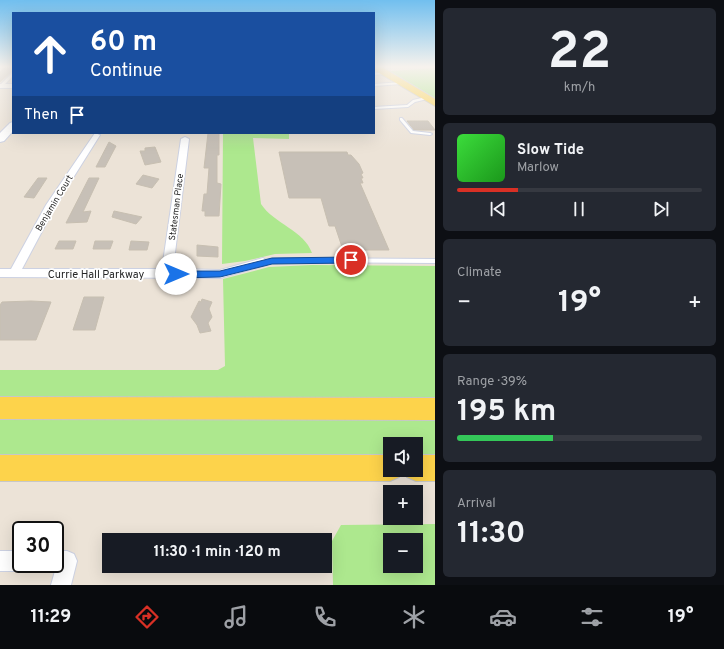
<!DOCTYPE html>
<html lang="en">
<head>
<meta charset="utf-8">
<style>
	:root { --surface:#171b24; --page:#242831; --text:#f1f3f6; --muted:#9ea1a6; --line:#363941; --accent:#d93025 }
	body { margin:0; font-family:Overpass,sans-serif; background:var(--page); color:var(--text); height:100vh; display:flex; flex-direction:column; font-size:15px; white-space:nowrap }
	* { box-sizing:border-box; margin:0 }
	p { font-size:13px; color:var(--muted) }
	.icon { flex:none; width:22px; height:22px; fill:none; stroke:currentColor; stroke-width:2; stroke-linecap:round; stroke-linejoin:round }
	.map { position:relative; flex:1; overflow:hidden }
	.panel { display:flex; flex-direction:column; gap:8px; padding:8px; background:#0d0f14; width:289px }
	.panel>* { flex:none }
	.top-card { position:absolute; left:12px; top:12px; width:363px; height:122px; border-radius:0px; box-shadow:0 4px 16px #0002; background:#1a4fa0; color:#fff; overflow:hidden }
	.fabs { position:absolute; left:383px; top:437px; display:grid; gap:8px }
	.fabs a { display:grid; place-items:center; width:40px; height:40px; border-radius:0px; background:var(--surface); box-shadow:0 4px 16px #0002; font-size:20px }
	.speed { position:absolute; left:12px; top:521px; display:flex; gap:8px; font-size:20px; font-weight:700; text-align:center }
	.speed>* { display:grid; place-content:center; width:52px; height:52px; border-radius:50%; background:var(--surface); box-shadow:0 4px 16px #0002; line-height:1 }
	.speed .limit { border:2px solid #111; border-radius:6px; background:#fff; color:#111 }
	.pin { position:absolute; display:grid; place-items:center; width:34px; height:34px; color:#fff; margin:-17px; border:2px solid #fff; border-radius:50%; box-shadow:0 1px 4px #0007 }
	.me { position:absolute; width:44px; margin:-22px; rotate:90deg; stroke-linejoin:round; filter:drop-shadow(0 0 3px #0008) }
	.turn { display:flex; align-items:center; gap:14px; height:84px; padding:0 12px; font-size:18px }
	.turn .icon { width:52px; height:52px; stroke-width:2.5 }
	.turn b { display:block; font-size:28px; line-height:34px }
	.then { display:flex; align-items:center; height:38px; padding:0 12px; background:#0003; gap:8px; font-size:15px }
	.big { font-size:30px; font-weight:700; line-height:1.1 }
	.panel .card { flex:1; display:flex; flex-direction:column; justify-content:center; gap:6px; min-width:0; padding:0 14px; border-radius:6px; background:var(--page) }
	.panel .dial { align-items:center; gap:0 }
	.dial b { font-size:52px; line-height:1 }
	.song { display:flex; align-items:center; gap:12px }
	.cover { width:48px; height:48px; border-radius:6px; background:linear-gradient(135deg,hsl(120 70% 55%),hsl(120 70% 35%)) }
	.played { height:4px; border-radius:2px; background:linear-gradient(90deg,var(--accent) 25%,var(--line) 25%) }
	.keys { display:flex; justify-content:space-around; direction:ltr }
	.heat { display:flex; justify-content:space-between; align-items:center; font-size:22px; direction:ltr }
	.charge { height:6px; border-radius:3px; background:linear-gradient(90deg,#34c759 39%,var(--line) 0) }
	.trip { position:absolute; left:102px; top:533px; width:230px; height:40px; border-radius:0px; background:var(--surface); box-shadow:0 4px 16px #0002; font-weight:700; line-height:40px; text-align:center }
	.dock { display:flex; height:64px; justify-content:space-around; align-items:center; background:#090b0e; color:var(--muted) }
	.dock .icon { width:28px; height:28px }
	.dock .current { color:var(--accent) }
	.dock b { font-size:18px; color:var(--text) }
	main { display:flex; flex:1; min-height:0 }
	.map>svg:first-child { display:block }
</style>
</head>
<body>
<main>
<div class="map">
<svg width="435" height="585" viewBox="0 0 435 585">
	<rect width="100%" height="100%" fill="#ece3d7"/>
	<path fill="#ade88e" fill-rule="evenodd" d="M435,68V98L390,71H391Z
		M223,133H289V139L253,138L261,204C274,224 304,230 312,253L275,254L245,261L222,264Z
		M312,265L435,266V398H0V370H218L225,366L223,279L269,267Z
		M0,418L435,419V455H416V444H390V455H0Z
		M435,524V585H333L332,541L341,525ZM390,540H416V566H390Z"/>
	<path fill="#c7c0b7" stroke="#c7bfb1" d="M6,66H13V70L0,82V72Z
		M407,121H428L435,130H414Z
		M208,133H219V155H217V183L221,184L219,216H205V211H202L204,194H207L209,168H204Z
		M109,142L116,146L105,167H96Z
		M155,147L161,162L145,165L140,151H145V148Z
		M279,152H347L348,155H351L359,164L363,173L361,174L363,178H361L363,183H360L389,250H343L335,226H329L321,198H289Z
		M143,175L159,179L152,188L136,184Z
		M38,178H47L34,198L24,197Z
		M89,178H99L83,212L91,211L87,222L66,223Z
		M114,211L142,217L136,224L112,217Z
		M59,241H76L73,249H55Z
		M95,241H113L110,249H93Z
		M131,241L149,242L147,250H129Z
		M197,245L218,247V257L197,256Z
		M84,297H104L95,330H73Z
		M202,299L212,302L209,309L212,317L208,323L211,331L200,333L197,325L191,317L199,301L201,302Z
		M31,301L51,302L36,340H0V305L2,302Z"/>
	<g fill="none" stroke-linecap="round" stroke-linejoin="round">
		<g stroke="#ccd1e2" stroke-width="2">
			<path id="lane" d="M386,72L385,74L374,75V73Z
				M12,73H13V76L2,87H0V85Z
				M403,82L402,84L374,86V84Z
				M426,97H427V99L415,102L408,107L374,109V107L407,105L413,100Z
				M400,118H402L413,131L430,133L432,134L430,135L411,133L400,120Z
				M282,258L435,259V263L282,262L263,264L260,262L263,260Z"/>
		</g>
		<g stroke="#ccd1e2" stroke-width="2">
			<path id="street" d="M0,84H13V88H0Z
				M95,133L100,135L56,205L22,269H162L181,139L185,137L189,139L173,269L220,270L263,258L269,262L267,265L220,278L0,277V269H11L46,205Z
				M0,551H21V564H30L28,568L21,571H0Z
				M55,551H67L74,554L77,561L71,585H51L55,571L48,568L46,564H55Z"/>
		</g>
		<g stroke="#ccd1e2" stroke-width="2">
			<path id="secondary" d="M13,122V131L4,141L0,142V133L10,123Z"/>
		</g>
		<g stroke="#c7c7c7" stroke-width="2">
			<path id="primary" d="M374,66H380L435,99V106L374,70Z
				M0,397L435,398V420L0,419Z
				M0,455H390V470H402L399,477L390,481H0Z
				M416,455H435V481H416L407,477L404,470H416Z"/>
		</g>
		<use href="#lane" fill="#fff" fill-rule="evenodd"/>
		<use href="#street" fill="#fff" fill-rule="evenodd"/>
		<use href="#secondary" fill="#fff" fill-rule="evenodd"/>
		<use href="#primary" fill="#fdd34b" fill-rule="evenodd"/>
	</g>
	<linearGradient id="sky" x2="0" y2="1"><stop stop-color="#71bfef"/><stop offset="0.45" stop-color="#f6f2ed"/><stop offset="1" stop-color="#f6f2ed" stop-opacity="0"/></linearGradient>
	<rect width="435" height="148" fill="url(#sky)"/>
	<path fill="#1a73e8" stroke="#114b97" d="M351,257L355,260L351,263L272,264L220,277L176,278L171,274L176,271H220L272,258Z"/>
	<g text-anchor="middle" stroke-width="3.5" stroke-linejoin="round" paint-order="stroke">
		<g font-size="9" fill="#272727" stroke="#fff">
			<text transform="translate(54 203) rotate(-59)" y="3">Benjamin Court</text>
			<text transform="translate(176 207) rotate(-83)" y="3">Statesman Place</text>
		</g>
		<g font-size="11" fill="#272727" stroke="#fff">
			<text x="96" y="278">Currie Hall Parkway</text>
		</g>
	</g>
</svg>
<div class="fabs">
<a><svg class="icon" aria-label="sound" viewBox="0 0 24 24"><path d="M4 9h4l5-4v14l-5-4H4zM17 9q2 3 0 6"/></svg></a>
<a>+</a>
<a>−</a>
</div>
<div class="speed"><div class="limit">30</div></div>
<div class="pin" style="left:351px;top:260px;background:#d93025"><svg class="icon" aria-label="arrive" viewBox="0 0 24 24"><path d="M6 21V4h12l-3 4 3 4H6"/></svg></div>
<svg class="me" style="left:176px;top:274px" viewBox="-20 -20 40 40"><circle r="19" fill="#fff"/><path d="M0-13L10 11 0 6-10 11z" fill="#1a73e8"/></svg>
<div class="trip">11:30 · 1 min · 120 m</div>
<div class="top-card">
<div class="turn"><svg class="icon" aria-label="ahead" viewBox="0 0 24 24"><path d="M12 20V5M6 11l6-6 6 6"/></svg><div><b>60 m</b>Continue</div></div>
<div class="then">Then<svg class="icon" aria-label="arrive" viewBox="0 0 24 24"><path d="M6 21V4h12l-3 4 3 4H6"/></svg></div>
</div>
</div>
<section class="panel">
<div class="card dial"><b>22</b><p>km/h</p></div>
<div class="card">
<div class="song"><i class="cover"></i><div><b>Slow Tide</b><p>Marlow</p></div></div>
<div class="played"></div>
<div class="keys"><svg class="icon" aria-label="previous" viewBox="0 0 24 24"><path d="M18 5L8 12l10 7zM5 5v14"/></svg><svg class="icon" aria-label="pause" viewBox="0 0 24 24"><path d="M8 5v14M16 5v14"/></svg><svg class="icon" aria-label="next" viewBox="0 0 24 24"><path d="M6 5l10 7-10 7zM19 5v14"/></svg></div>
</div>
<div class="card"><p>Climate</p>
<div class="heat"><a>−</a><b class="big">19°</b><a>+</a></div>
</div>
<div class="card"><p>Range · 39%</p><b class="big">195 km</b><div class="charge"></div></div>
<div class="card"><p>Arrival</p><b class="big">11:30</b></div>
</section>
</main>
<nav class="dock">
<b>11:29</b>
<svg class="icon current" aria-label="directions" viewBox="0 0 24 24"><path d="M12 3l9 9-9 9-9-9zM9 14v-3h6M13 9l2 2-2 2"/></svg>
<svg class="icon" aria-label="music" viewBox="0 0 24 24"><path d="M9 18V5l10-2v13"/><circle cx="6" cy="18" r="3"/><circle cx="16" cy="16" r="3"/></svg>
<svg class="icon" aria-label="phone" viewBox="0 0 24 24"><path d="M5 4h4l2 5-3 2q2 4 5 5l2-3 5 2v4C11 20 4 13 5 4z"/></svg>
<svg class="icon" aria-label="climate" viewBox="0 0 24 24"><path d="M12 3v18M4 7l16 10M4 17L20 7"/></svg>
<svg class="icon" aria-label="car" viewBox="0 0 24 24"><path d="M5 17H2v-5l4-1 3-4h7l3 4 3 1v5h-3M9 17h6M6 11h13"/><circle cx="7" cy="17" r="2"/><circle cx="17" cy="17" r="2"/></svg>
<svg class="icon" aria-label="filters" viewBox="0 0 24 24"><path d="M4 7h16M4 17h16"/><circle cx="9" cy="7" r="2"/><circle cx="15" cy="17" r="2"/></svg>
<b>19°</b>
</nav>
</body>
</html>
